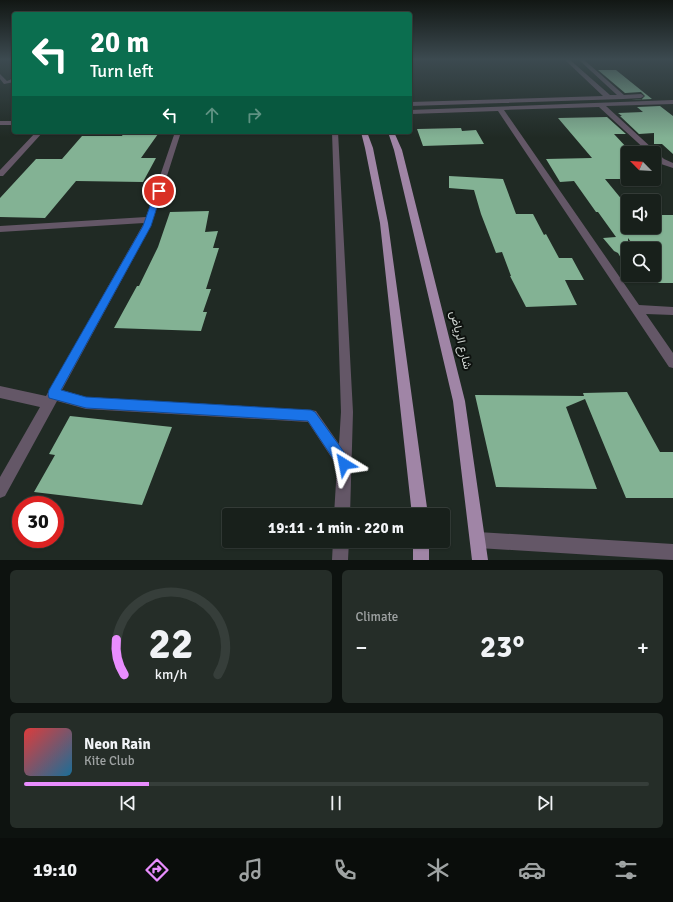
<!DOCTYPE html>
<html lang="en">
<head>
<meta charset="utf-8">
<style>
	:root { --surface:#18201b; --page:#252d28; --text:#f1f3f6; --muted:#9fa3a3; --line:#363e3a; --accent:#e98dfe }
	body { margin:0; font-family:Signika,Vazirmatn,sans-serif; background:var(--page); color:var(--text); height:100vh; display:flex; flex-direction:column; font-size:15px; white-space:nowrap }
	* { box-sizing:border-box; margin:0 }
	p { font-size:13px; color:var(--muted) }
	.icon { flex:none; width:22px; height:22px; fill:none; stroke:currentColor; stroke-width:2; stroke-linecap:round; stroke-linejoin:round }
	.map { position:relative; height:560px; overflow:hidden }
	.panel { display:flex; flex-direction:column; gap:10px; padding:10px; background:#0d120f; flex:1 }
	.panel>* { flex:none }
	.hud { position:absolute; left:12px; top:12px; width:400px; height:122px; border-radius:4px; box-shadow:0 1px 3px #0004,0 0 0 1px var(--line); background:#0b6e4f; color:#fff; overflow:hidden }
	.needle { width:26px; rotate:294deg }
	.buttons { position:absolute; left:621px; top:146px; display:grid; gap:8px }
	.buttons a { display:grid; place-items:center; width:40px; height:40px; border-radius:4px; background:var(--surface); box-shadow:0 1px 3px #0004,0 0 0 1px var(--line); font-size:20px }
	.speed { position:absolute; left:12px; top:496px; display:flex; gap:8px; font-size:20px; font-weight:700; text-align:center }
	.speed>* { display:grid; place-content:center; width:52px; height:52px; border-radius:50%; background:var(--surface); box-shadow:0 1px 3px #0004,0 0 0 1px var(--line); line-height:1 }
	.speed .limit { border:6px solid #d22; background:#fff; color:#111 }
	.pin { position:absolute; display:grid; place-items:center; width:34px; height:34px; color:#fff; margin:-17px; border:2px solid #fff; border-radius:50%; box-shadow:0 1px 4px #0007 }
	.me { position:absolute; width:44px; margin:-22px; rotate:325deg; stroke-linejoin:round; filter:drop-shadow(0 0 3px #0008) }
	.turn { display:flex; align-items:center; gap:14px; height:84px; padding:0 12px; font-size:18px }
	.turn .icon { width:52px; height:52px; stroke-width:2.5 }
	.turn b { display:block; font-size:28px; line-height:34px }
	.lanes { display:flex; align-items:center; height:38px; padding:0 12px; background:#0003; justify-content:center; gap:20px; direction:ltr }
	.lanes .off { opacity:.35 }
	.big { font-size:30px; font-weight:700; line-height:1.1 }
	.panel .widget { flex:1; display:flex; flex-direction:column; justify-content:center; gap:6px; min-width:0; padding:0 14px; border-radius:6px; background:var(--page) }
	.panel .dial { align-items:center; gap:0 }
	.dial svg { height:104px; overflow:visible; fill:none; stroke:var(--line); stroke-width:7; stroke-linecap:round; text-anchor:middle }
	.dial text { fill:var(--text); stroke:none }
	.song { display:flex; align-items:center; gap:12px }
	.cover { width:48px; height:48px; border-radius:6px; background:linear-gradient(135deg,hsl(0 70% 55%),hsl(200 70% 35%)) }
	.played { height:4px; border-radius:2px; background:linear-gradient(90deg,var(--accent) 20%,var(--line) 20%) }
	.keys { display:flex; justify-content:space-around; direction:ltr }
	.heat { display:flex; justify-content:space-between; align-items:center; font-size:22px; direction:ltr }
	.panel .tiles { flex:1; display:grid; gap:10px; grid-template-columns:1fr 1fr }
	.widget:last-child { grid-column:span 2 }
	.trip { position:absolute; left:222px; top:508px; width:228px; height:40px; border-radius:4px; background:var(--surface); box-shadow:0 1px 3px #0004,0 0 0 1px var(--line); font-weight:700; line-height:40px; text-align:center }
	.menu { display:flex; height:64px; justify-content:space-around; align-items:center; background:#0a0d0b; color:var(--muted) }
	.menu .icon { width:28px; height:28px }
	.menu .on { color:var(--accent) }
	.menu b { font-size:18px; color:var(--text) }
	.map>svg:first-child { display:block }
</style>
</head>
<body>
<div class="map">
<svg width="673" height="560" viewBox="0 0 673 560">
	<rect width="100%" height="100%" fill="#202a24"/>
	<path fill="#83b294" d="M598,70H616L652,99L631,100H641L645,96L641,92L625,93Z
		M660,106L673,116V154L662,144H654V133L639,134L620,116H622L618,113L643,112L637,107Z
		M607,117L626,134H614L628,149V179H605L628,207V227H654V215H673V283H658L654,276V249H636L628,238V270L618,253L614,251L603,238L616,237L598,212H596L574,181L560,182L546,159L592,158L558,118Z
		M461,128L462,131L476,130L484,144L423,146L417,129Z
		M123,134H158L141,158H156L143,182L76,181L45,218L0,217V198L36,159H62L82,136H122Z
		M449,176L503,179L516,214H533L544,235L546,234L559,258H572L584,280H565L577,305L526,307L510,276H511L502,252L496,253L481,214L474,190L449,188Z
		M209,211L205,232L218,231L213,248H219L206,289H211L203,312H207L201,331L114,328L137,286H139L158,247L170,212Z
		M627,392L660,452H673V498H626L585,399L566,407L597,489L496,487L475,395L584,396L583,393Z
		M70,416L172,427L142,505L34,492L55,455L49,454Z"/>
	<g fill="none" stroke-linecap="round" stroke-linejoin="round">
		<path fill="#645767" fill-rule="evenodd" d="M564,59H569L610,95H617L578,59H583L624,95L641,94L644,96L641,98L623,99L410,106V102L603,96Z
			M0,74L7,81L14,78V82L4,84L0,79Z
			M673,100V104L606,106L664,159L673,163V168L658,163L654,158V153H649L599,107L504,110L639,305L673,307V315L646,314L673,353V368L669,367L498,111L410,114V110Z
			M0,121H14V125H0Z
			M36,132H43L3,176H0V170Z
			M175,132H181L151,226L62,390L86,397L311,410L316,411L339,444L341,412L332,132H338L353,412L350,515H334L337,466L308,422L86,409L57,401L5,496L0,498V477L40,407L0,398V386L46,396L144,223L0,232V226L146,217Z
			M478,532L673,544V560L478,548L472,546L470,540L472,534Z
			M333,541H349L348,560H332Z"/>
		<path fill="#a085a6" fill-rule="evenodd" d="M361,132H367L373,148L388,223L428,515H412L380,223L365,148Z
			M388,132H394L402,150L465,401L488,560H472L453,401L394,150Z
			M413,541H429V560H413Z"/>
	</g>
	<linearGradient id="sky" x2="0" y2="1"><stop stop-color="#121714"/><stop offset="0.43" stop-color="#3c4a50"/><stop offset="1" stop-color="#3c4a50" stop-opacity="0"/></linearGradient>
	<rect width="673" height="138" fill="url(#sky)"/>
	<path fill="#1a73e8" stroke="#114b97" d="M156,189H161L162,191L151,226L61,390L86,397L311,410L315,412L349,459L351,464L349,469L344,470L340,469L308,421L86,408L49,398L48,394L49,390L143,226Z"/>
	<g text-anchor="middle" stroke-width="4" stroke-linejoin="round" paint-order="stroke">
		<g font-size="12" fill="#cfd5d1" stroke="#0d110e">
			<text transform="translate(461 340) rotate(76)" y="4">شارع الرياض</text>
		</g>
	</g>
</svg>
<div class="buttons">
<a><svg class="needle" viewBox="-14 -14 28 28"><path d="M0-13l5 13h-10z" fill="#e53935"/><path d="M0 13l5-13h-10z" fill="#9fa3a3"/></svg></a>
<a><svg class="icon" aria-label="sound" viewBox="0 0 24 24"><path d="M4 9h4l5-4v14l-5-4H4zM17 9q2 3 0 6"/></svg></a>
<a><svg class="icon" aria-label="search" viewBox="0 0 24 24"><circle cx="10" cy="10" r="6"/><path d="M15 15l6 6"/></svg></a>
</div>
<div class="speed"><div class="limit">30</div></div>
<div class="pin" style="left:159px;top:191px;background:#d93025"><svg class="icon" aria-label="arrive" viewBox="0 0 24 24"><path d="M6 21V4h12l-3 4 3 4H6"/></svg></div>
<svg class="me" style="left:344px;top:464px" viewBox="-20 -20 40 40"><path d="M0-17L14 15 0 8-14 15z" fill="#1a73e8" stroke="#fff" stroke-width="4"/></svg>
<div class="trip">19:11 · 1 min · 220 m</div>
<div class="hud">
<div class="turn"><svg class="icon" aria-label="left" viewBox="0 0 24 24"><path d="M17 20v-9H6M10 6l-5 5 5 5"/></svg><div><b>20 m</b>Turn left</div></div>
<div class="lanes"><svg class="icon" aria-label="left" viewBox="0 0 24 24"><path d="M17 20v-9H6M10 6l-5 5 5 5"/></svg><svg class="icon off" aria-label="ahead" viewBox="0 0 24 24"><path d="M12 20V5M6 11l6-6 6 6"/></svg><svg class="icon off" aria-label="right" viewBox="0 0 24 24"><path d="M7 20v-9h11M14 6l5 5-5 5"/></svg></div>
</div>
</div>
<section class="panel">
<div class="tiles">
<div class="widget dial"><svg viewBox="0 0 100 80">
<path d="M14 69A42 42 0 1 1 86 69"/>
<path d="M14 69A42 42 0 0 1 8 42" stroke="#e98dfe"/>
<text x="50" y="56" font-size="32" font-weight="700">22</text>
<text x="50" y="72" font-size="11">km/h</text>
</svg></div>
<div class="widget"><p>Climate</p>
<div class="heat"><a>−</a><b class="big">23°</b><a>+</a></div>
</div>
<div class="widget">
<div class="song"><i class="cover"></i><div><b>Neon Rain</b><p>Kite Club</p></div></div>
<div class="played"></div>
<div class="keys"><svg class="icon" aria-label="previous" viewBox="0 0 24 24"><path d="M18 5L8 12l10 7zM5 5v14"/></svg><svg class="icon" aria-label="pause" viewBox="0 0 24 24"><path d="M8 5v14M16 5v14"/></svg><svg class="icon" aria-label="next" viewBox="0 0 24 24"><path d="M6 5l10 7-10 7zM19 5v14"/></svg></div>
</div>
</div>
</section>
<nav class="menu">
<b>19:10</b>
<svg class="icon on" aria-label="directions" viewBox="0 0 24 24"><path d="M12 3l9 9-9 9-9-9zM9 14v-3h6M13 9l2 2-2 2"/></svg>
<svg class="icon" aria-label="music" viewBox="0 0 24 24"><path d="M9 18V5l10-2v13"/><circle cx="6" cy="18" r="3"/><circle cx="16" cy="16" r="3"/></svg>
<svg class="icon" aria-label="phone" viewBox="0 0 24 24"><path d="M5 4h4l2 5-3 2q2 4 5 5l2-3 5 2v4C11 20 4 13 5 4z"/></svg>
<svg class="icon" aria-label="climate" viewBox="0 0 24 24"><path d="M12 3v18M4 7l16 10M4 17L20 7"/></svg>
<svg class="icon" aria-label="car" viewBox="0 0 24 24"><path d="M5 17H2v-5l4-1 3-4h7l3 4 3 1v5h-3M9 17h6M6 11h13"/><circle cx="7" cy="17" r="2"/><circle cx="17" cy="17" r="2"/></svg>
<svg class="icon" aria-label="filters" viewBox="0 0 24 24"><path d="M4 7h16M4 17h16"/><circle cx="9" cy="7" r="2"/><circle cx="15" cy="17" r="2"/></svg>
</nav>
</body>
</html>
